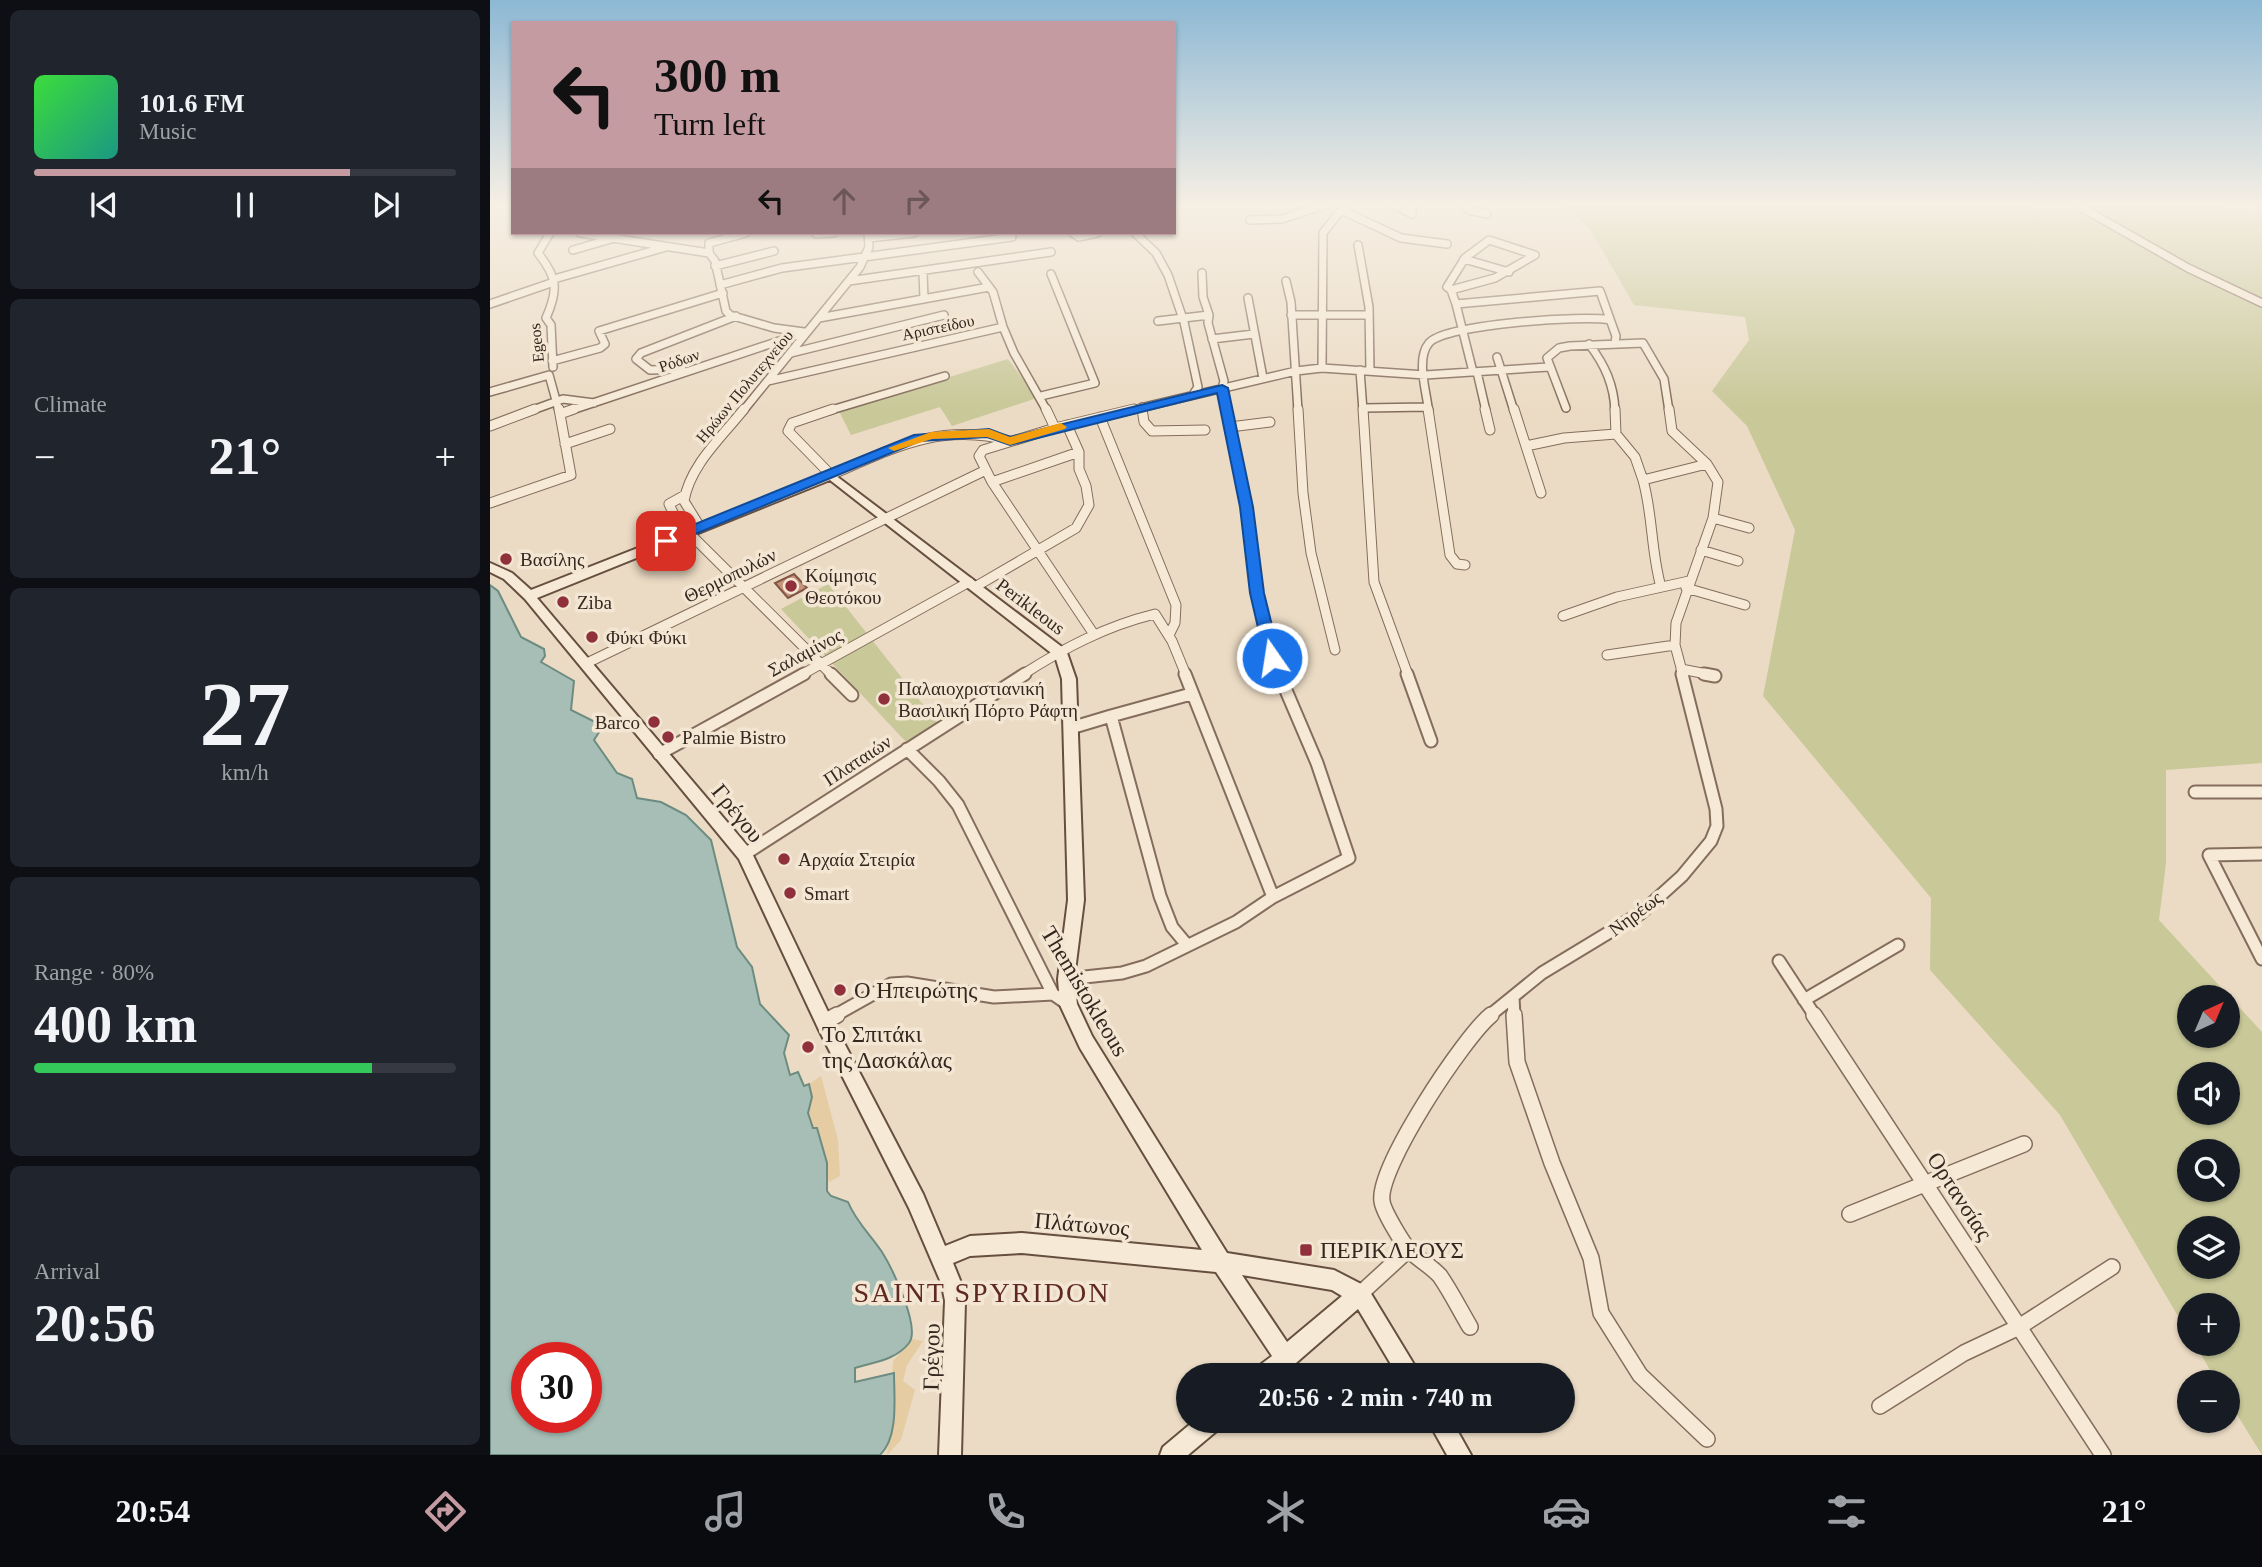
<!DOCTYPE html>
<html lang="en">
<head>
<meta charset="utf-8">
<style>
	:root { --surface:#171b24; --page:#20242c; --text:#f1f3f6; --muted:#9ea1a6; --line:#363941; --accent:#c59ba2 }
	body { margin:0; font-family:"Times New Roman",serif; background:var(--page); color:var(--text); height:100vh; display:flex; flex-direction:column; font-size:26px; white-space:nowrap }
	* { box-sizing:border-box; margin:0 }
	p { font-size:23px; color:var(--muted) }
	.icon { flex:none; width:38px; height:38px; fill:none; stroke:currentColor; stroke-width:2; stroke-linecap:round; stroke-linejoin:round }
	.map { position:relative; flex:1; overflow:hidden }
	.drawer { display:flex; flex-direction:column; gap:10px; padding:10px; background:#0d0f14; width:490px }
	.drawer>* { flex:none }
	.guide { position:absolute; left:21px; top:21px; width:665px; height:214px; border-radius:0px; box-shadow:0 2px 5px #0004; background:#c59ba2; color:#111; overflow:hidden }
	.needle { width:46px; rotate:44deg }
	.tools { position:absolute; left:1687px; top:985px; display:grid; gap:14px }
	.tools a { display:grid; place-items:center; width:63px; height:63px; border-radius:50%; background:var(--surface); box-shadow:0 2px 5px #0004; font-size:35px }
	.speed { position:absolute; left:21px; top:1342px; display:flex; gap:14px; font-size:35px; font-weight:700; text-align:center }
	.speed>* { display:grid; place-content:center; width:91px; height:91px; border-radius:50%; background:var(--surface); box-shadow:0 2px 5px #0004; line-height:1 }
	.speed .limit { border:10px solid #d22; background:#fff; color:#111 }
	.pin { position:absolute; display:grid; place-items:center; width:60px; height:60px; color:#fff; margin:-30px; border-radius:14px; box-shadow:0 4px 10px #0006 }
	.me { position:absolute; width:77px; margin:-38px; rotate:347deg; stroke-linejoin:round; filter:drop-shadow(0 0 5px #0008) }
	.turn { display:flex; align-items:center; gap:24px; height:147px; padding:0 28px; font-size:32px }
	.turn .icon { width:91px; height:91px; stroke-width:2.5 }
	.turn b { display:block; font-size:49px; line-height:60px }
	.lanes { display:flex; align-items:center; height:66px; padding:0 28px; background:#0003; justify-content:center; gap:35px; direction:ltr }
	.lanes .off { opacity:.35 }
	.big { font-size:52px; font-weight:600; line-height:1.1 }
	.drawer .widget { flex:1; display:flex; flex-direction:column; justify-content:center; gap:10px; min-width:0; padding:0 24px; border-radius:10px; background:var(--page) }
	.drawer .dial { align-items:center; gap:0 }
	.dial b { font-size:91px; line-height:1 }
	.song { display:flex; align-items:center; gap:21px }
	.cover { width:84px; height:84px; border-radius:10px; background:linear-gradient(135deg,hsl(120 70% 55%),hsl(170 70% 35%)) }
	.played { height:7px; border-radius:4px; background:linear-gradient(90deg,var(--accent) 75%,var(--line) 75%) }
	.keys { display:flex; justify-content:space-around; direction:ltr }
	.heat { display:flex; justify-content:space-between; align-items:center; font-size:38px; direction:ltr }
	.charge { height:10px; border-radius:5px; background:linear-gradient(90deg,#34c759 80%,var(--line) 0) }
	.trip { position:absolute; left:686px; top:1363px; width:399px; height:70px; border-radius:35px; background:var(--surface); box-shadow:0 2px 5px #0004; font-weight:600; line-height:70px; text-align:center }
	.tab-bar { display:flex; height:112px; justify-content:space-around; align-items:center; background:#090b0e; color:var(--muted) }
	.tab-bar .icon { width:49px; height:49px }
	.tab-bar .current { color:var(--accent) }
	.tab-bar b { font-size:32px; color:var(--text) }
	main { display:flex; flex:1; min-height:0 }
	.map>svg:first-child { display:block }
</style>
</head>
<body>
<main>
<section class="drawer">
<div class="widget">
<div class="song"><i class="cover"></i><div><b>101.6 FM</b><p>Music</p></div></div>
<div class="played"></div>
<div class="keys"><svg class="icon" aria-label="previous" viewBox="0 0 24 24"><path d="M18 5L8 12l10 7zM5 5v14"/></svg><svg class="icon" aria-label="pause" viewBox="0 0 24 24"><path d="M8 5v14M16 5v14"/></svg><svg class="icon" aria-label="next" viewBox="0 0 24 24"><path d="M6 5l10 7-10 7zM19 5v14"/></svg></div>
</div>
<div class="widget"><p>Climate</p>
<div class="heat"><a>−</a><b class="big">21°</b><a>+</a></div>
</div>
<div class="widget dial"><b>27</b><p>km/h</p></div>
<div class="widget"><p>Range · 80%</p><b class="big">400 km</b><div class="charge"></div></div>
<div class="widget"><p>Arrival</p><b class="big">20:56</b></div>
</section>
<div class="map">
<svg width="1772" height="1455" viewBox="0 0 1772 1455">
	<rect width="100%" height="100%" fill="#ebdbc4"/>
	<path fill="#c8c899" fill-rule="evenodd" d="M1073,205H1537L1540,208H1585L1772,305V763L1676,770V863L1669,920L1772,1032V1455L1738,1400V1382H1727L1705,1344H1738V1306H1699V1335L1570,1115L1440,970L1441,898L1273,696L1305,530L1257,426L1222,391L1259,340L1255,317L1144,305L1100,229ZM1699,998H1738V1036H1699ZM1699,1074H1738V1113H1699ZM1699,1152H1738V1190H1699ZM1699,1228H1738V1267H1699Z
		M1591,205H1730L1741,210L1772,212V299L1706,268Z
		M518,359L547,398L462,426L450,407L361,435L349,411Z
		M338,584L449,725L419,745L291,609Z"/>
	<path fill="#e5cca3" d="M331,1076L348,1140L350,1176L339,1182L318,1113L319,1084Z
		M423,1339L433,1341L417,1365L413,1381L425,1390L411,1440L397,1455L403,1361Z"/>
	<path fill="#a6beb5" stroke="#6d8c81" stroke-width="2" fill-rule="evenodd" d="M0,585L8,591L31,637L54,649L55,656L51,662L84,681L81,710L113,726L104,740L127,773L142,779L147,798L171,802L196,815L221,840L247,947L262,967L270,1004L299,1035L294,1053L300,1075L308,1072L314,1086L319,1084L322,1097L318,1113L323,1128H327L337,1163V1191L341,1196L358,1202C366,1222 381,1235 392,1252C402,1268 431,1328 419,1343C406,1360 384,1362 365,1368V1382L404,1373C404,1397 409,1437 390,1455H0ZM37,1358H96V1418H37Z"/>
	<path fill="#c6947d" stroke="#825544" stroke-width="2" d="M304,574L317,588L298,598L285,583Z"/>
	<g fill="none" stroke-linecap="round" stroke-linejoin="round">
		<g stroke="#846d5c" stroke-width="10">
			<path id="street-far3" d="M905,205L922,214L923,205
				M972,205L979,210L997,214
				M1587,205L1698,268L1772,303
				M851,210L911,238L957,244
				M760,220L792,219L835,205
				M60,233L48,253C67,277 69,289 56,318L61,325L63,367
				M90,233L219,253
				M583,233L589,237L607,233
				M645,233L666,253L678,275L694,322L708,387L704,393
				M326,234L344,233
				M379,238L424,233
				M999,240L1045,255L1005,278L961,290L957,287L975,258Z
				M868,245L879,307L880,371
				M83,250L121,239
				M219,253L225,261L236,311L240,315L284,328L314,332
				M219,253V243L256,233
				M974,259L1019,272
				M225,266L284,251
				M433,272L434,299
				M488,272L503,292L513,327
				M64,279L176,247
				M359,281L561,252
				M796,281L801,302L808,411
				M230,285L292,268L522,237
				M961,290L966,304
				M758,298L773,378
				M0,304L64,282
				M719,315L718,323L734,381L732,388L737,411
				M801,315H878
				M329,318L499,287
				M668,321L719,315L713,297L712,273
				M722,339L764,334
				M1099,344C1115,365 1124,385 1125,411
				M301,353L454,315
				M1007,357L1024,411
				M62,361L110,348L115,344L109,331L233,293
				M832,368L833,233L855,205
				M192,369L160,370L146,359L151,353L246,316
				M870,370L873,411
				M983,372L966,304L1110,291L1126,336L1125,343
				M987,372L996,411
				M59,375L69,411
				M278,381L513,327L524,353L557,411
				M0,392L59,375
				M551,396L605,383L561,274
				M652,407L653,411
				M938,407C936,390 926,358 939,343C955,324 1094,315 1120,320
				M874,408L938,407L939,411
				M1076,408L1057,358L1069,348L1080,346L1153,343L1174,379L1179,411
				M40,411L73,399L104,403
				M79,411L316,332
				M253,411L370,267L379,247L378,233
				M338,411L455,376
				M637,411L806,371L832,368L935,375L1059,367"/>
		</g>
		<g stroke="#846d5c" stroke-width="11">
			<path id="street-far2" d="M343,409L302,423L298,431L341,475C403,448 451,422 520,441
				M556,409L565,428
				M652,409L654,422L662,431L715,430
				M736,409C743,443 752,477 756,511C764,566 767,624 789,675
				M808,409L813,493L821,553L845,650
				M873,409L884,582L918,675
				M938,409L960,555L967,564L975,565
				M995,409L1000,430
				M1024,409L1051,493
				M1125,409L1126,434L1145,457L1153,480L1217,464
				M1179,409L1182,431L1217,464L1228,482L1223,518L1186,623L1185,645L1193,675
				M70,414L84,409
				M610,417L686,605L685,623L679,635
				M0,426L45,409
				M740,427L780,422
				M75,444L120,429
				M1036,446L1074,438L1126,434
				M1153,480C1163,516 1161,552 1171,587
				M502,482L589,452
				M195,495L179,504L187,521L342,675
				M0,503L81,475L69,409
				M1223,518L1259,528
				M210,527L194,501C200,465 232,437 254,409
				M1211,550L1248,561
				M485,587L586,528L599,505L596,486L589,469V452L577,425
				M1196,588L1255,605
				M1073,616L1127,597L1199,581
				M603,633L502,482L489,456L493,450L565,428L644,409
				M1117,655L1185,645
				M97,663L496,470
				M1191,669L1222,675
				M311,675L479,582
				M532,675C574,648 616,626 665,614L682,641L696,675"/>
		</g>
		<g stroke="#846d5c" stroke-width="15">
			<path id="street-far1" d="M341,674L362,695
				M695,674L783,897
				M917,674L941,741
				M1214,674L1225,676
				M621,716L701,694
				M581,728L621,716L670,896L682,927L697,945
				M417,749L449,781L468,805L563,994L579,1005
				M169,754L314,674
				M1705,792H1772
				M255,854L535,674
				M1772,854L1719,855L1772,959
				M1289,961L1325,1016
				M576,979L632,973L656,966L746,922L783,897L859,858L827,763L789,674
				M1023,997L1024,1016
				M1314,1000L1408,945
				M344,1016L401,984L417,983L504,997L563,994
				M999,1016L1052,973L1151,913L1192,876L1221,841L1227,826L1226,809L1192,674"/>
		</g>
		<g stroke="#846d5c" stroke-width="18">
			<path id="street" d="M1024,1015L1027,1062L1062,1163L1101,1258L1111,1313L1150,1375L1217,1439
				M1324,1015L1613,1455
				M334,1022L347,1015
				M1360,1214L1534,1144
				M870,1294L918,1250
				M980,1327C970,1310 961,1292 950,1276C942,1267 930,1260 921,1252C914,1246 893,1211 892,1201C887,1168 974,1037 1001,1015
				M1390,1406L1474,1353L1529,1327L1622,1267"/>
		</g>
		<g stroke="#664f3f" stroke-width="4">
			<path id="secondary" d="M341,472L576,650L586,679L594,900L584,979L587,1004L602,1036L737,1253L844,1270L877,1287L931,1376H908L868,1309L791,1376H764L766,1368L782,1356L726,1272L532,1253L480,1256L463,1263L472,1285L475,1301L471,1455H449L455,1301L452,1285L419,1208L328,1028L249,859L35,599L14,579L0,572V563L22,573L41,590ZM340,480L565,656L572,679L578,900L568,979L570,1005L590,1048L712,1250L532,1233L480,1236L455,1246L433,1194L340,1016L260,849L47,598ZM752,1275L842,1290L852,1296L797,1342Z
				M704,1421H732L729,1429L698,1455H670L673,1447Z
				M938,1421H962L981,1455H957Z"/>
		</g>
		<use href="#street-far3" stroke="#f6ead7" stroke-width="7"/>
		<use href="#street-far2" stroke="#f6ead7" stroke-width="9"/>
		<use href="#street-far1" stroke="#f6ead7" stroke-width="11"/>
		<use href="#street" stroke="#f6ead7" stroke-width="15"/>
		<use href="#secondary" fill="#f6ead7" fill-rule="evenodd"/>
	</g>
	<linearGradient id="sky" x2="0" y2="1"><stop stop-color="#8db8d4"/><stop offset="0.5" stop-color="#f6efe4"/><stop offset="1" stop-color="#f6efe4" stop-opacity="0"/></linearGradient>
	<rect width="1772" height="409" fill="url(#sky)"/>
	<path fill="#1a73e8" stroke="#114b97" stroke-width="2" d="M732,385L738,388L763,507L774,593L790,658L782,664L775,658L760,593L750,507L727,393L520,445L497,437L430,441L181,544L176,545L169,541L171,538L424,435L499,429L520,437Z"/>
	<path fill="#f59e0b" d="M571,423L577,427L575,429L520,445L497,437L442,439L404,451L398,448L441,432L499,429L520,437Z"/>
	<g fill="#8f303b" stroke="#f3e6d3" stroke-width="2.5">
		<circle cx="16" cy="559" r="7"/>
		<circle cx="301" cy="586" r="7"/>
		<circle cx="73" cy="602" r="7"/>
		<circle cx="102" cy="637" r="7"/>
		<circle cx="394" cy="699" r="7"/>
		<circle cx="164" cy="722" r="7"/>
		<circle cx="178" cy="737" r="7"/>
		<circle cx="294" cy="859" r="7"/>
		<circle cx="300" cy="893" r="7"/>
		<circle cx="350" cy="990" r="7"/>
		<circle cx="318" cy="1047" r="7"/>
		<rect x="809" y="1243" width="14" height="14" rx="3.5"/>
	</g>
	<g text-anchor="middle" stroke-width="7" stroke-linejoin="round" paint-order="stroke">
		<g font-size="16" fill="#35271f" stroke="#f3e6d3">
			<text transform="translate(448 327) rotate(-12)" y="6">Αριστείδου</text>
			<text transform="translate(46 343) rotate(-96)" y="6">Egeos</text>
			<text transform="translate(189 360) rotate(-19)" y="6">Ρόδων</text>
			<text transform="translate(254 386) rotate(-50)" y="6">Ηρώων Πολυτεχνείου</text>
		</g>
		<g font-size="19" fill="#35271f" stroke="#f3e6d3" text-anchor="start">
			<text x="30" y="566">Βασίλης</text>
			<text x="315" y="582">Κοίμησις<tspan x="315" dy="22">Θεοτόκου</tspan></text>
			<text x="87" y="609">Ziba</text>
			<text x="116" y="644">Φύκι Φύκι</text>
			<text x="408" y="695">Παλαιοχριστιανική<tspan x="408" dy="22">Βασιλική Πόρτο Ράφτη</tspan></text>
			<text x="150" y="729" text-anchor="end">Barco</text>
			<text x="192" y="744">Palmie Bistro</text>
			<text x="308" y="866">Αρχαία Στειρία</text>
			<text x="314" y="900">Smart</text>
		</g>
		<g font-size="19" fill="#35271f" stroke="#f3e6d3">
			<text transform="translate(240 575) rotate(-26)" y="7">Θερμοπυλών</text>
			<text transform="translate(541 606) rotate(37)" y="7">Perikleous</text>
			<text transform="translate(315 652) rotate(-28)" y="7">Σαλαμίνος</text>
			<text transform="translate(367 760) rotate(-33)" y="7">Πλαταιών</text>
			<text transform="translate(1145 913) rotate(-37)" y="7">Νηρέως</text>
		</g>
		<g font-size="23" fill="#35271f" stroke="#f3e6d3">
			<text transform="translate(248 813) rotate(51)" y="8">Γρέγου</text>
			<text transform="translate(595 991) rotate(59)" y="8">Themistokleous</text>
			<text transform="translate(1470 1196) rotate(57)" y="8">Ορτανσίας</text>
			<text transform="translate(592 1224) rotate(5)" y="8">Πλάτωνος</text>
			<text transform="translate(441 1357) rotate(-89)" y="8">Γρέγου</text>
		</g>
		<g font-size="23" fill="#35271f" stroke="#f3e6d3" text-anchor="start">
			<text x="364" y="998">Ο Ηπειρώτης</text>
			<text x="332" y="1042">Το Σπιτάκι<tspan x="332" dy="26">της Δασκάλας</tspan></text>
			<text x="830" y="1258">ΠΕΡΙΚΛΕΟΥΣ</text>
		</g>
		<g font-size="28" letter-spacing="2" fill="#5f2821" stroke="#f3e6d3">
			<text x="492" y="1302">SAINT SPYRIDON</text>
		</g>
	</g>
</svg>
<div class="tools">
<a><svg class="needle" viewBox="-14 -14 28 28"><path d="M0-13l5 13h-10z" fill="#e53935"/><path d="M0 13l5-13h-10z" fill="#9ea1a6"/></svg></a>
<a><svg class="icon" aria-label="sound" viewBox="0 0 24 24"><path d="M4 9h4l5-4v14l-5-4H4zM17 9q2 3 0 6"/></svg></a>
<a><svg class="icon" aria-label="search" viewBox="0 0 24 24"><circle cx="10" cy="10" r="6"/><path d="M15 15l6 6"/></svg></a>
<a><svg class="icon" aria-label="layers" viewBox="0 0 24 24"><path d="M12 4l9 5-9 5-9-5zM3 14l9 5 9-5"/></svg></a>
<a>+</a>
<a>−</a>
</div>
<div class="speed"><div class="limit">30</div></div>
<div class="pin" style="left:176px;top:541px;background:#d93025"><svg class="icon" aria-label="arrive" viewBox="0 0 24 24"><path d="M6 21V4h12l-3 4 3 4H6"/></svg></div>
<svg class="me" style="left:782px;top:658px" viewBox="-20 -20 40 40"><circle r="17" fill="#1a73e8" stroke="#fff" stroke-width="3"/><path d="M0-11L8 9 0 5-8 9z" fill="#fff"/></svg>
<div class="trip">20:56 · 2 min · 740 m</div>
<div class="guide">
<div class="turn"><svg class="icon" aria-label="left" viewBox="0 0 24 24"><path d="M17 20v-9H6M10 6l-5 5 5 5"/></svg><div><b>300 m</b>Turn left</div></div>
<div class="lanes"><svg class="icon" aria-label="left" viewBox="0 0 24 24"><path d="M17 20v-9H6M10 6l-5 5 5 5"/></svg><svg class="icon off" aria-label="ahead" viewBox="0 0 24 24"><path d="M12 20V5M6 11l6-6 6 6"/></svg><svg class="icon off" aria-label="right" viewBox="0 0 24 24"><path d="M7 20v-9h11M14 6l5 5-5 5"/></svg></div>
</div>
</div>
</main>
<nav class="tab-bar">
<b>20:54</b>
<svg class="icon current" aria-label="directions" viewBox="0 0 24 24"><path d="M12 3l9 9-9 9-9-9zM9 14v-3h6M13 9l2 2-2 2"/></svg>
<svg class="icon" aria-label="music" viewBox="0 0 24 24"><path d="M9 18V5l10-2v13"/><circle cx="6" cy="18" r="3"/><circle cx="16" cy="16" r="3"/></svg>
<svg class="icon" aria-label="phone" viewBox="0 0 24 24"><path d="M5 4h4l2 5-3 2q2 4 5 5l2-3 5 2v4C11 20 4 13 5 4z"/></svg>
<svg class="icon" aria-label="climate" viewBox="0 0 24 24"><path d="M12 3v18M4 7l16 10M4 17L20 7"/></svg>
<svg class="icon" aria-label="car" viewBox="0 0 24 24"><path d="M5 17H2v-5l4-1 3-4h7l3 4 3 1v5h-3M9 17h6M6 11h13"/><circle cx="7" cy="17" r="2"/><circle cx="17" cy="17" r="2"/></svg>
<svg class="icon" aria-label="filters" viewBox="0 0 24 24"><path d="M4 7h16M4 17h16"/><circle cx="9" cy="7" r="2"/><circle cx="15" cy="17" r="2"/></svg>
<b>21°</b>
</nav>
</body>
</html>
